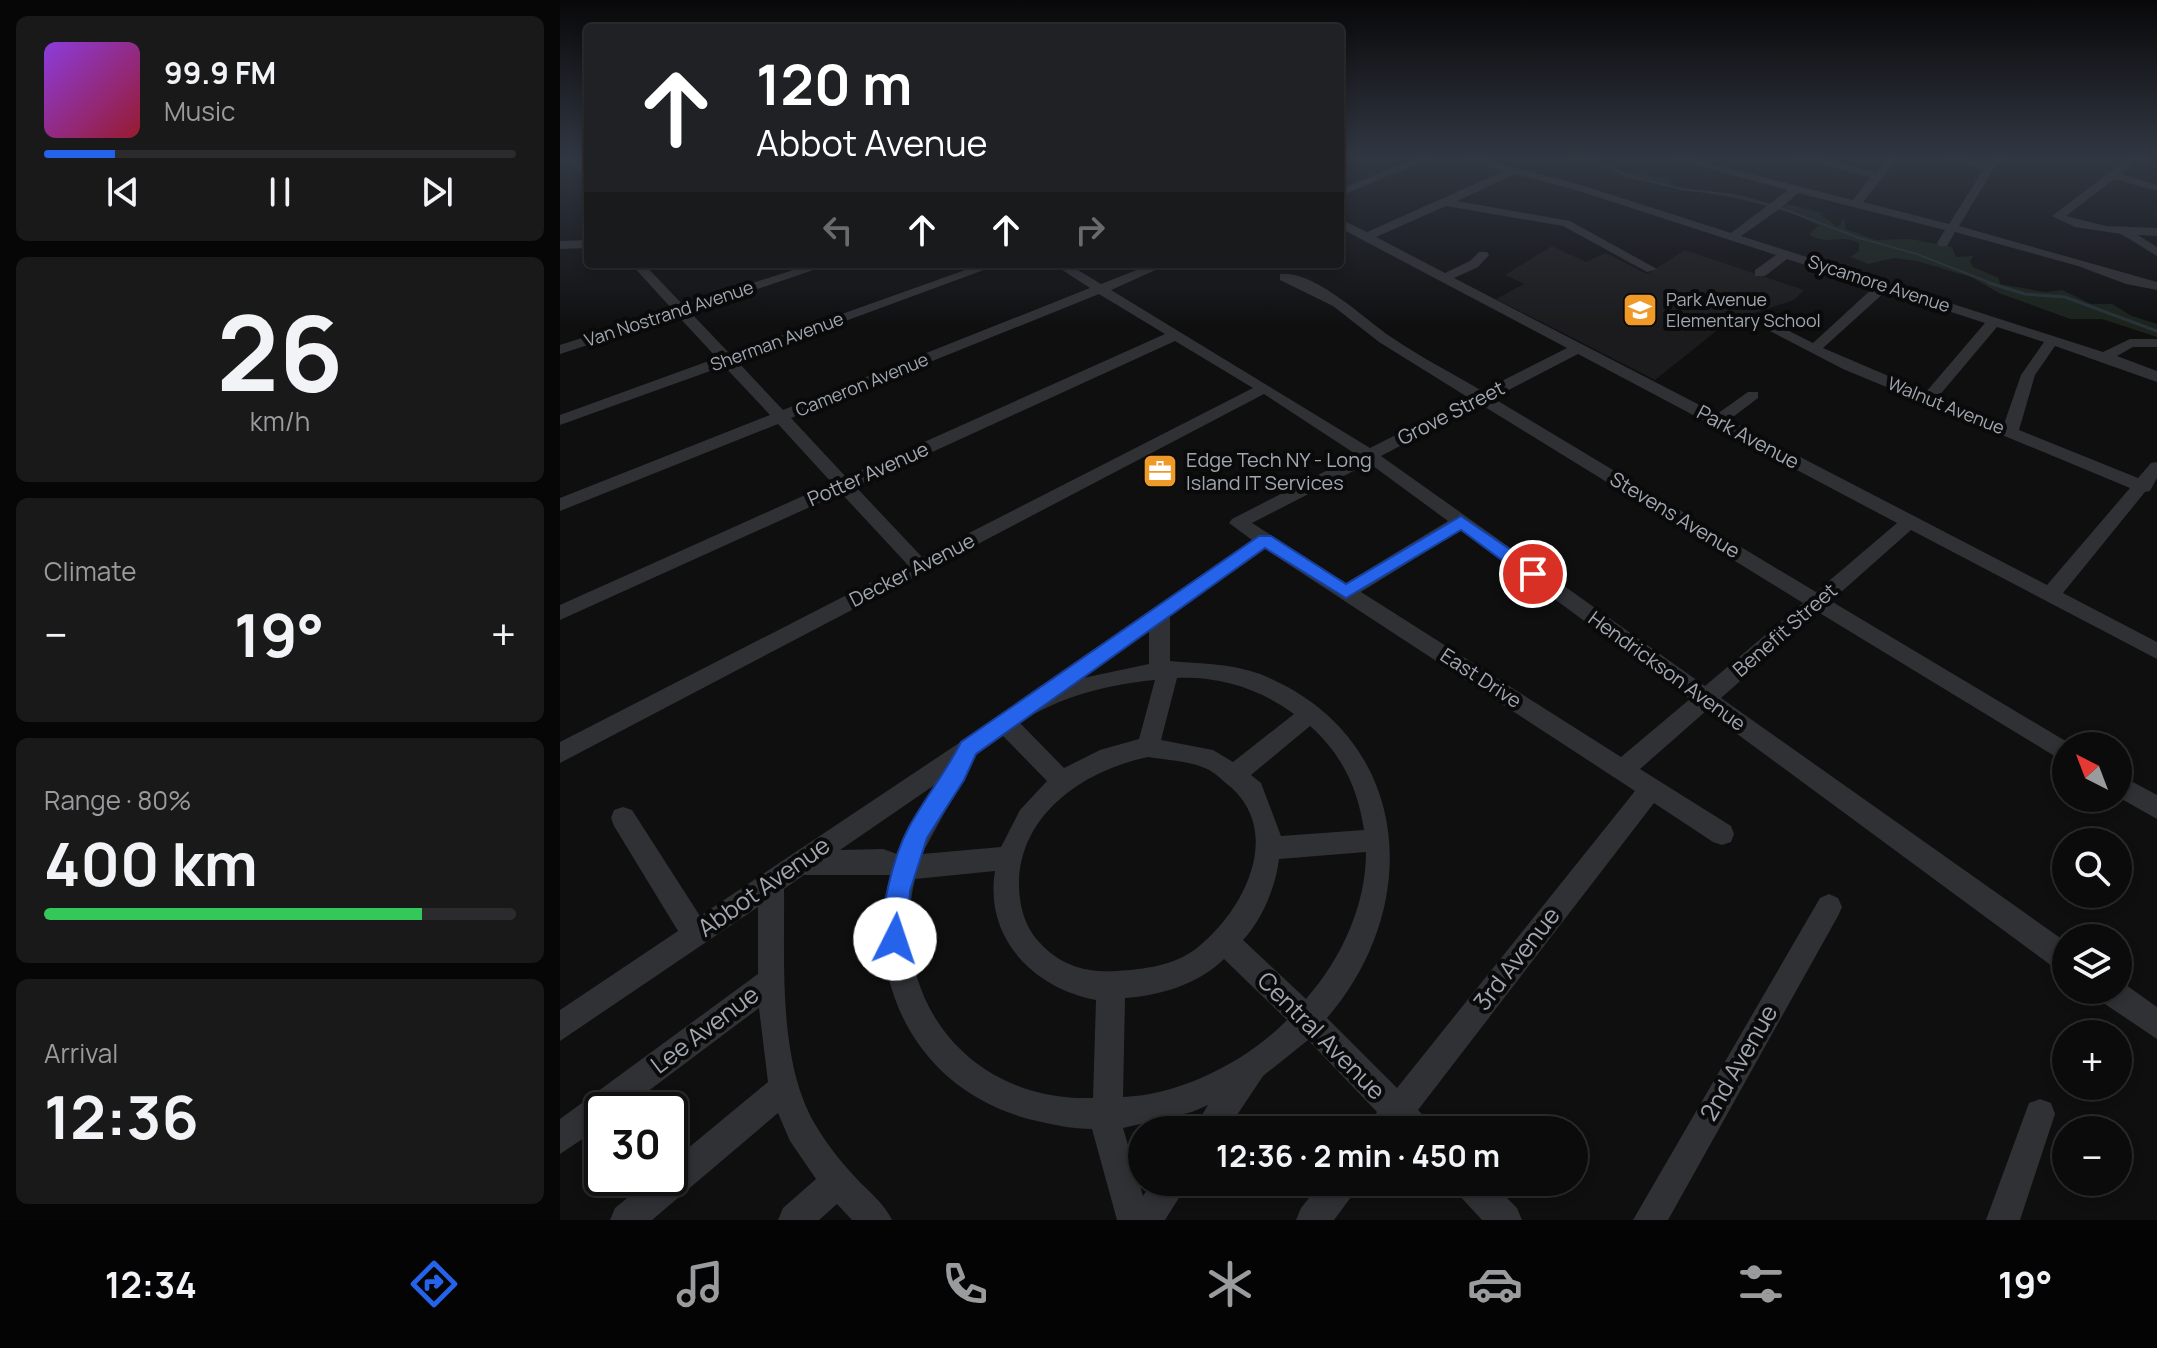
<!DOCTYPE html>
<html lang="en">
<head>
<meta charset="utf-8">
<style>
	:root { --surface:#0b0b0c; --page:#19191a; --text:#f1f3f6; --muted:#9a9b9d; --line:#2b2b2d; --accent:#2563eb }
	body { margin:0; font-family:Manrope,sans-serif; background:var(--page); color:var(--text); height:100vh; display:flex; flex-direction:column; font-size:30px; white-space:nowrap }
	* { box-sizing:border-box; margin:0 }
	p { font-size:26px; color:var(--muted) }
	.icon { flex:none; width:44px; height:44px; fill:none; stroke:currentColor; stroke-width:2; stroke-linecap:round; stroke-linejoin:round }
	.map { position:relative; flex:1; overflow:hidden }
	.panel { display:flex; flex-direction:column; gap:16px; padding:16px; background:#060607; width:560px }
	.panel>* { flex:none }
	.top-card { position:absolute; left:24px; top:24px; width:760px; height:244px; border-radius:8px; box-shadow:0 4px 12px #0003,0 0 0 2px var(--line); background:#202124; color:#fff; overflow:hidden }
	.needle { width:52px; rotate:318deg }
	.buttons { position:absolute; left:1492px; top:732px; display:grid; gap:16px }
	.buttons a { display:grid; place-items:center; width:80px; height:80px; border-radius:50%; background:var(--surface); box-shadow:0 4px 12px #0003,0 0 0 2px var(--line); font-size:40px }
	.speed { position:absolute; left:24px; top:1092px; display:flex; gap:16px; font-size:40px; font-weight:700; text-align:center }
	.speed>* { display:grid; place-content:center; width:104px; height:104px; border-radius:50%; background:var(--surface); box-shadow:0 4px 12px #0003,0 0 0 2px var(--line); line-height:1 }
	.speed .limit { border:4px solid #111; border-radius:12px; background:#fff; color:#111 }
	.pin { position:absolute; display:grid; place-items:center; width:68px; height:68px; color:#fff; margin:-34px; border:4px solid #fff; border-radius:50%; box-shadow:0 2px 8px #0007 }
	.me { position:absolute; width:88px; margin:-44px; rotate:4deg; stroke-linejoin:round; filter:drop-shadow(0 0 6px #0008) }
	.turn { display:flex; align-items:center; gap:28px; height:168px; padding:0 40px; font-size:36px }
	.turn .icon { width:104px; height:104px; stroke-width:2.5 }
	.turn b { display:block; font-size:56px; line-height:68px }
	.lanes { display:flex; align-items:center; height:76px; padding:0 40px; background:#0003; justify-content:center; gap:40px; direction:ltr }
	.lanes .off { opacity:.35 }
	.big { font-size:60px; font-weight:700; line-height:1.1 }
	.panel .card { flex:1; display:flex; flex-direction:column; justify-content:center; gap:12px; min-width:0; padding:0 28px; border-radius:12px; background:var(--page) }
	.panel .dial { align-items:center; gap:0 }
	.dial b { font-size:104px; line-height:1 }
	.song { display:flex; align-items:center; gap:24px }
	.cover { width:96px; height:96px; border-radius:12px; background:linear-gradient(135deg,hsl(270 70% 55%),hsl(350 70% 35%)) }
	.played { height:8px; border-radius:4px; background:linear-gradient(90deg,var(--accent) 15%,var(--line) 15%) }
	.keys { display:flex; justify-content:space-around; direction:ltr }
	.heat { display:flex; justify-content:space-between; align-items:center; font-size:44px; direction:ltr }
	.charge { height:12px; border-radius:6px; background:linear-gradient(90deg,#34c759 80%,var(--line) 0) }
	.trip { position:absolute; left:568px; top:1116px; width:460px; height:80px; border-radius:40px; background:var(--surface); box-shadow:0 4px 12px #0003,0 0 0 2px var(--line); font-weight:700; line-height:80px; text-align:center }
	.menu { display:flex; height:128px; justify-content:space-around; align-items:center; background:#040405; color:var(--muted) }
	.menu .icon { width:56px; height:56px }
	.menu .selected { color:var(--accent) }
	.menu b { font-size:36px; color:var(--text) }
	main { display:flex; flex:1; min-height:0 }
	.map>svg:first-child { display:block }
</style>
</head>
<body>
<main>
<section class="panel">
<div class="card">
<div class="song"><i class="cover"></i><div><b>99.9 FM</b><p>Music</p></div></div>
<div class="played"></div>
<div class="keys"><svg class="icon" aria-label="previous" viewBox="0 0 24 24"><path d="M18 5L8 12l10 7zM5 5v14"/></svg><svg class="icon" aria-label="pause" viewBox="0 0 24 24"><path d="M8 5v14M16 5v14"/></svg><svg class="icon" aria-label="next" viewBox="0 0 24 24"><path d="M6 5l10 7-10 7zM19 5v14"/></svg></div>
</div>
<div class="card dial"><b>26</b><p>km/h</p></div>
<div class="card"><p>Climate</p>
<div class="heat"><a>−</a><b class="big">19°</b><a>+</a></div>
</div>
<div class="card"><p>Range · 80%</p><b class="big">400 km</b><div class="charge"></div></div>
<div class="card"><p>Arrival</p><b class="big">12:36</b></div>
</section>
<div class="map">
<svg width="1597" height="1220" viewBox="0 0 1597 1220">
	<rect width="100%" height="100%" fill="#0f0f10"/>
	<path fill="#1b1b1d" d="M992,246L1026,262L1046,253L1087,274L1125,250L1244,290L1234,300L1169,321L1095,380L936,299L964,284L945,275Z"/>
	<path fill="#1b231c" d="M1003,157H1035C1055,178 1089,173 1114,180L1108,182L1121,188L1181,195L1224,207L1228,204L1267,214H1259L1278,227L1284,218L1286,229L1315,240L1351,239L1392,247L1396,257L1413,256L1410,261L1413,267L1439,278L1440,284L1485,292L1502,290L1531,304H1552L1572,316L1597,324V337L1542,319H1510L1439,293L1411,277L1357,261L1334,258L1308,264L1291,257L1299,251V243C1281,233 1265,247 1249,234L1259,225C1201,197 1134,194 1072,179C1060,177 1055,170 1044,167C1029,163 1017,169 1003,157Z"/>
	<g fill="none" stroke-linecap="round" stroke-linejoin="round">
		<path stroke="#293238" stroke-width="2" d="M1030,157L1066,175L1121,189L1173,195L1226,210L1299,238L1357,254L1436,285"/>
		<path stroke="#293238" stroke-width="3" d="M1429,283L1465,294L1505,297L1597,331"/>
		<path fill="#303135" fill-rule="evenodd" d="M12,157H22L28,174L14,169Z
			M859,157H874L780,196V189Z
			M896,157H915L1024,186L1171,233L1228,190L1104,157H1123L1293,200L1311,177L1229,157H1250L1316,172L1328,157H1339L1303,202L1389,224L1423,170L1379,157H1398L1426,164L1436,157H1451L1436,165L1399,226L1597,282V290L1566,284L1518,266L1395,232L1387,246H1379L1377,243L1385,230L1238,193L1225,205L1181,236L1543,352L1570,339H1597V347H1573L1557,356L1597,371V382L1495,346L1475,375L1459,430L1578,478L1591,463L1597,462V478L1590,491L1585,492L1503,593L1597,642V659L1351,530L1271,601L1514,746H1506V763L1258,612L1161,698L1506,942V973L1496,969L1146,711L1080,769L1171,826L1174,834L1171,842L1162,845L1153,842L1094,803L858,1110L867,1119L872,1130H807L817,1112L748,1040L703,1076L667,1130H633L648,1105L632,1112L563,1128L583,1196L593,1182H629L605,1220H557L532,1129C512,1129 495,1125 477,1121C362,1095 302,988 330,875H244L224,889C225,963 217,1065 258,1129C269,1147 282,1163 296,1178C309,1192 324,1203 332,1220H292L277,1204L259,1220H218L223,1208L256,1179L230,1141L218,1113L92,1220H50L55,1208L92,1178H110V1163L208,1082L199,1008L63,1110H42V1126L0,1154V1119L198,974V907L0,1041V1010L118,931L54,826L51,818L54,810L63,807L72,810L140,916L399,743L692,540L669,523L672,519L797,455L704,394L0,763V742L347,564L281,493L0,620V605L272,483L218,424L0,511V498L210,415L164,366L0,425V415L157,358L118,316L0,354V345L112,309L71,264H84L123,305L252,264H271L130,312L170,354L422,264H440L177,361L223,410L530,288L493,264H508L541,284L592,264H609L551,290L810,448L909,398L819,342L773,306L720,280V274C755,270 804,319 831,337C860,357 892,373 922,391L1007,348L780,228V219L807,232L944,171ZM955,174L1016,190L1216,255L1195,270V276H1205L1227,259L1314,287L1253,343L1197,315L1185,318L1283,369L1570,488L1487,585L1169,420L1198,398V392H1188L1157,414L894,278L918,267L929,255L927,252H919L910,261L885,273L816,237L886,206L1003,226L1087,272L1097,269L1010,221L897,201ZM1326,291L1425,323L1366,392L1263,348ZM539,294L605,334L286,477L231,418ZM1437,327L1484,342L1461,375L1444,424L1378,397ZM615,341L693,388L362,557L296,487ZM1018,354L1337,523L1256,592L933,398ZM920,404L1243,603L1145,686L821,456ZM809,463L888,521L786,583L692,523ZM901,530L1130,699L1061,757L801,592ZM705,549L1075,791L837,1088L767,1018C866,903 851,734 700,674C670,663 640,664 610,661V616ZM589,631V664L523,678ZM617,678C660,676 700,689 734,714L673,762L653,750L601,740ZM595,680L579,739L540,750L504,768L460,723C497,697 550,684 595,680ZM750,726C782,754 798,789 804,830L721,836L701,783L691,775ZM443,736L487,781L460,810L441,847L362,854L416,755ZM588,757C606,760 631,761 647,769C654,772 661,779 667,784C725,830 685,910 637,948C613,966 585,969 557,971C527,973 501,966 480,943C464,926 459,905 459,882C461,812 526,770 588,757ZM376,784L337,854L323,849L280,850ZM806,852C806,906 781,959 746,999L683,940C702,920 716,886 719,859ZM435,871C424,939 474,988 536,1000L533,1098C409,1102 327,998 355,879ZM664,959L727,1020C687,1061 621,1095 563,1097L565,998C599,996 639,984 664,959Z
			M1570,157H1582L1561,174L1597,185V191L1554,179L1506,216L1546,226L1597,228V236L1578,235L1597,247V256L1561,234L1515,227L1492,216Z
			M28,240V248L0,249V241Z
			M1558,774L1597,795V819L1558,797Z
			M1269,894L1278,898L1282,907L1278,916L1108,1220H1073L1260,898Z
			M1559,980L1597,1007V1039L1539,1000L1535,990H1558Z
			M1480,1099L1491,1103L1495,1114L1460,1220H1426L1469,1103Z
			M762,1182H799L794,1193L774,1220H736L741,1208Z
			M892,1182H931L957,1208L962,1220H922L897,1193Z"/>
	</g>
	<linearGradient id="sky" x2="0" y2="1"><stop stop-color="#080809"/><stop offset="0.48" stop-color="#313742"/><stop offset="1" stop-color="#313742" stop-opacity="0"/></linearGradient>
	<rect width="1597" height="328" fill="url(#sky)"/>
	<path fill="#2563eb" stroke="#184099" stroke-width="2" d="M901,516L979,569L981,574L979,578H966L901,530L786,598L705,548L416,754L404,780L367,838L350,891L347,939L344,948L335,951L326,948C315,920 335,853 349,827C365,798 386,772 401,742L699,536H711L786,584Z"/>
	<defs>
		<g id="school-square" transform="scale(1.8)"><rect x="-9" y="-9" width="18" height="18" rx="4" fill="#ef9a28" stroke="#0a0a0b"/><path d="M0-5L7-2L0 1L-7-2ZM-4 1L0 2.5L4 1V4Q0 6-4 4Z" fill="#fff"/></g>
		<g id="office-square" transform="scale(1.8)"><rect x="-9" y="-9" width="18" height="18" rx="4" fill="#ef9a28" stroke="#0a0a0b"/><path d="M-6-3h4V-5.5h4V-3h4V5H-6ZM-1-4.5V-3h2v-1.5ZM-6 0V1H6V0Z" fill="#fff"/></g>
	</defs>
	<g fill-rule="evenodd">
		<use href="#school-square" x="1080" y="310"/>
		<use href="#office-square" x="600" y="471"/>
	</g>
	<g text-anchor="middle" stroke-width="8" stroke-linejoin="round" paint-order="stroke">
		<g font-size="18" fill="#a0a7b1" stroke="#0a0a0b">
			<text transform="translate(1319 284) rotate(18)" y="6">Sycamore Avenue</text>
			<text transform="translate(109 314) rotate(-18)" y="6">Van Nostrand Avenue</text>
			<text transform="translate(217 342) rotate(-20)" y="6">Sherman Avenue</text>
			<text transform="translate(302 385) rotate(-22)" y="6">Cameron Avenue</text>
			<text transform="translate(1386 406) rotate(22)" y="6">Walnut Avenue</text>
		</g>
		<g font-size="18" fill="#a0a7b1" stroke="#0a0a0b" text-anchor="start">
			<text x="1106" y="306">Park Avenue<tspan x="1106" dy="21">Elementary School</tspan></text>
		</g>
		<g font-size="20" fill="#a0a7b1" stroke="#0a0a0b">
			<text transform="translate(891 413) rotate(-27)" y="7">Grove Street</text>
			<text transform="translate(1188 437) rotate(28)" y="7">Park Avenue</text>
			<text transform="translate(308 474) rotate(-24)" y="7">Potter Avenue</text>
			<text transform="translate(1115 515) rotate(31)" y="7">Stevens Avenue</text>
			<text transform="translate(352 570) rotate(-27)" y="7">Decker Avenue</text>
			<text transform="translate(1225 630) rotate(-41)" y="7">Benefit Street</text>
			<text transform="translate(1107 671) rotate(36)" y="7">Hendrickson Avenue</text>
			<text transform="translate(921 678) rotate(33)" y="7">East Drive</text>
		</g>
		<g font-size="20" fill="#a0a7b1" stroke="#0a0a0b" text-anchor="start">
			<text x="626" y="467">Edge Tech NY - Long<tspan x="626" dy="23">Island IT Services</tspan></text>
		</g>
		<g font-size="24" fill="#a0a7b1" stroke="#0a0a0b">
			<text transform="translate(204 887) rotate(-35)" y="8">Abbot Avenue</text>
			<text transform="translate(957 959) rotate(-52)" y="8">3rd Avenue</text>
			<text transform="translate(145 1030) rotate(-37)" y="8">Lee Avenue</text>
			<text transform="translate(761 1036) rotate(45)" y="8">Central Avenue</text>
			<text transform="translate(1179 1063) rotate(-60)" y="8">2nd Avenue</text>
		</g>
	</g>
</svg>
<div class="buttons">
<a><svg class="needle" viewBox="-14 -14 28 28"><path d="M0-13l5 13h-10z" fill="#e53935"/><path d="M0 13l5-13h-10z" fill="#9a9b9d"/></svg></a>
<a><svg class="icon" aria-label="search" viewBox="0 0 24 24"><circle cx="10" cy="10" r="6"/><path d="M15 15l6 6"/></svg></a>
<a><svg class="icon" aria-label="layers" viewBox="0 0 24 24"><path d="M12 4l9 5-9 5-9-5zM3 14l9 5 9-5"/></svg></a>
<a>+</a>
<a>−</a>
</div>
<div class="speed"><div class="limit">30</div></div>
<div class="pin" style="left:973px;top:574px;background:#d93025"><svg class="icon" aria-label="arrive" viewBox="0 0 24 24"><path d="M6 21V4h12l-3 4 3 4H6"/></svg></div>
<svg class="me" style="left:335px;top:939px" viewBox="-20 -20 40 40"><circle r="19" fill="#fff"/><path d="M0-13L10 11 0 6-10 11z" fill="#2563eb"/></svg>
<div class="trip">12:36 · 2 min · 450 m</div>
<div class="top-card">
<div class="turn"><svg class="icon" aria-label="ahead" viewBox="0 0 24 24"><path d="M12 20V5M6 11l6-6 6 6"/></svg><div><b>120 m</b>Abbot Avenue</div></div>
<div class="lanes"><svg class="icon off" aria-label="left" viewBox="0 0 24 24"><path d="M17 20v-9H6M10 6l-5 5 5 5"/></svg><svg class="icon" aria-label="ahead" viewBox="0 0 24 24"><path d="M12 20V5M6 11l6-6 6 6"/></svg><svg class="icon" aria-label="ahead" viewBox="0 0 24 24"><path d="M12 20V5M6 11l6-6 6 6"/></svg><svg class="icon off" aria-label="right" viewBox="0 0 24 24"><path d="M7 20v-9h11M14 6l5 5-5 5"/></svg></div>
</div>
</div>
</main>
<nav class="menu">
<b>12:34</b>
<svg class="icon selected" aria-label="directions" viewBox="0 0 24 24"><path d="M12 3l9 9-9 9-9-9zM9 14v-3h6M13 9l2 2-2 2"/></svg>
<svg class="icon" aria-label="music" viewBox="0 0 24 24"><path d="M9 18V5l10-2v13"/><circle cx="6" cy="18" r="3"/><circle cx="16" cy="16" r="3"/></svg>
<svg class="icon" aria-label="phone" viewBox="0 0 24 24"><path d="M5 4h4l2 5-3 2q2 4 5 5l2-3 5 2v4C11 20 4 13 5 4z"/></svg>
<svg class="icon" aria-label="climate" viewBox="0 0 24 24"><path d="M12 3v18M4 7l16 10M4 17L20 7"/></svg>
<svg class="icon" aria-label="car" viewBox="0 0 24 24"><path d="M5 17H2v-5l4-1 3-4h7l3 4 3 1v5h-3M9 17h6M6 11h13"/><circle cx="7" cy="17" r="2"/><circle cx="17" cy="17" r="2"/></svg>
<svg class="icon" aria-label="filters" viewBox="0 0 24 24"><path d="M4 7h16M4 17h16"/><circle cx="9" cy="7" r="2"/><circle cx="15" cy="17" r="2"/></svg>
<b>19°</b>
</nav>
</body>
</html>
